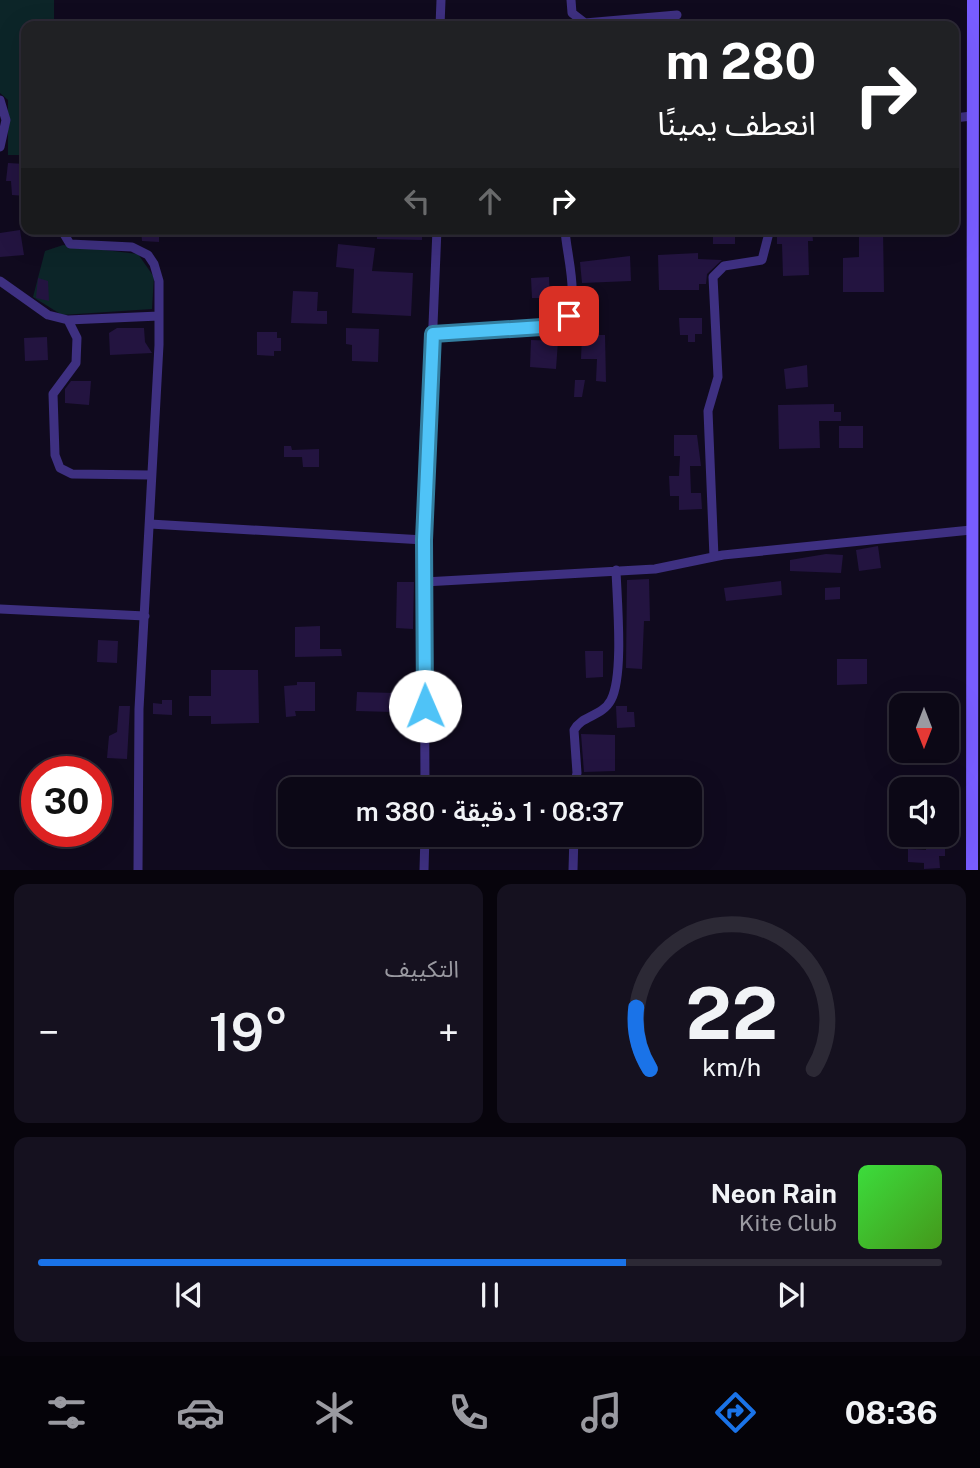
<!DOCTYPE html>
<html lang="ar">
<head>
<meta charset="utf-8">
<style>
	:root { --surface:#0c0816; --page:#15111f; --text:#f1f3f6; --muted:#9a9aa1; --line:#2c2935; --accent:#1a73e8 }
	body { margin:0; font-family:"Public Sans","Noto Sans Arabic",sans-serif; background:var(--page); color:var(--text); direction:rtl; height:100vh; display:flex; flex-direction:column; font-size:26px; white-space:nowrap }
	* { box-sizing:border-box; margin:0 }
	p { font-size:23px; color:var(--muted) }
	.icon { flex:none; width:38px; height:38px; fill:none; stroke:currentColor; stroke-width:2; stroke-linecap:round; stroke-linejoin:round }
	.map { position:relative; height:870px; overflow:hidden; direction:ltr }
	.sheet { display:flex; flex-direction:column; gap:14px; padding:14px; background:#07040c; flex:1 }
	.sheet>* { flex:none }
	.guide { position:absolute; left:21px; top:21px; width:938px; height:214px; border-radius:14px; box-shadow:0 7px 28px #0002,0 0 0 2px var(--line); direction:rtl; background:#202124; color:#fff; overflow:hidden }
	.needle { width:46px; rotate:180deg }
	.fabs { position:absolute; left:889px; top:693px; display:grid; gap:14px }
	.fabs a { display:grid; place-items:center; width:70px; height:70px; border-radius:14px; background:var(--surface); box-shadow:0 7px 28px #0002,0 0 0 2px var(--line); font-size:35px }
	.speed { position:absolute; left:21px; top:756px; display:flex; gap:14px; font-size:35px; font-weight:700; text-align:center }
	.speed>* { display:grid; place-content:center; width:91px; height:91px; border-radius:50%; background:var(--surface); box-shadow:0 7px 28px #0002,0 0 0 2px var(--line); line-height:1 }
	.speed .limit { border:10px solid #d22; background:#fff; color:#111 }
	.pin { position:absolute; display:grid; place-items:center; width:60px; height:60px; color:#fff; margin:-30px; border-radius:14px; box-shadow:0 4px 10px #0006 }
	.me { position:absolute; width:77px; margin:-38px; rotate:359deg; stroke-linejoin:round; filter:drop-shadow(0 0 5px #0008) }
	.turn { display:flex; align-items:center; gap:24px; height:147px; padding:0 28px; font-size:32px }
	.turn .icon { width:91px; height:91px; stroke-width:2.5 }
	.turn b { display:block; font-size:49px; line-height:60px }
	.lanes { display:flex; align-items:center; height:66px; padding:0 28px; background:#0003; justify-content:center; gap:35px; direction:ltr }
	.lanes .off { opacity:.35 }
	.big { font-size:52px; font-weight:600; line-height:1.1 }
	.sheet .tile { flex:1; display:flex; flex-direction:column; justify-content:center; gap:10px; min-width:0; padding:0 24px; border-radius:14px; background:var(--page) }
	.sheet .dial { align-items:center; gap:0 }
	.dial svg { height:182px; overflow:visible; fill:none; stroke:var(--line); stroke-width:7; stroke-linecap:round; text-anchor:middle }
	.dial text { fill:var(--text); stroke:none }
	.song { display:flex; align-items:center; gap:21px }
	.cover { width:84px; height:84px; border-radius:10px; background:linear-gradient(135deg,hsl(120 70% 55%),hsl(100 70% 35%)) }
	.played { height:7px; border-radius:4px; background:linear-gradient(90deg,var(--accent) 65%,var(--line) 65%) }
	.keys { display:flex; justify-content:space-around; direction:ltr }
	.heat { display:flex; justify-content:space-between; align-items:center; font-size:38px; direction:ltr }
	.sheet .tiles { flex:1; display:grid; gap:14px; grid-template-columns:1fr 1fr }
	.tile:last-child { grid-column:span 2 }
	.trip { position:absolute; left:278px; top:777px; width:424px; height:70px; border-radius:14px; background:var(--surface); box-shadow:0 7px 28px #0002,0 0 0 2px var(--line); font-weight:600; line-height:70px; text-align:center; direction:rtl }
	.dock { display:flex; height:112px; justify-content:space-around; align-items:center; background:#050309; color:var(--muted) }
	.dock .icon { width:49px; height:49px }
	.dock .on { color:var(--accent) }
	.dock b { font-size:32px; color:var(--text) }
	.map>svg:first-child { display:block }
</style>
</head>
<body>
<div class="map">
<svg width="980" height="870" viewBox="0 0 980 870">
	<rect width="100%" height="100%" fill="#100a1e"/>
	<path fill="#0c2528" d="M0,0H54V26H26V155H8V100L0,93Z
		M63,245L138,254L154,277L152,309L62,315L33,297L45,251Z"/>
	<path fill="#231440" d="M8,163L26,164V196L12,195L11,181H6Z
		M141,229H159V242L142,241Z
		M377,229H422V240L377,239Z
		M713,229H735V244H713Z
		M777,229H812L813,241H808L809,275L783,276L782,244H777Z
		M859,229H883L884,292H843V258L859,257Z
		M20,230L24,255L0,257V233Z
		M338,244L375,248L372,271L413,273L411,316L352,313L354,269L336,267Z
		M698,253V259L722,260L707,274L706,284H699V290H659L658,255Z
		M630,256L631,281L582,283L580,262Z
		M549,277L550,298H532L531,278Z
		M38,278L48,281L49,301L36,298Z
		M293,291L318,292L317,311H327V324L291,323Z
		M679,318H702V334H695V342H688V335H680Z
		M117,328H144L145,342L152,353L110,355L109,333Z
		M346,328L379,329L378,362L352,361V345L346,344Z
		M257,332H277V338H281V351H274V356L257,355Z
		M582,335H605L606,382L596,381L597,359H581Z
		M47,337L48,360L25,361L24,338Z
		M531,340L558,341L556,369L530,367Z
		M807,365L808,387L786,389L784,369Z
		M575,380H585L582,397H574Z
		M71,381H91L89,405L65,403V389Z
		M834,404V412H841V421H819L820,448L779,449L778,405Z
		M839,426H863V448H839Z
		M674,435H697L701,466H690L691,493H701L702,509L679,510V496H670L669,476H679L680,456H674Z
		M284,446H291L292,450L319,449V467H303L302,457H284Z
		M878,546L881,568L859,571L856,550Z
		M826,554L843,555L841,573L790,571V560Z
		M649,579L650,621H644L642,669L626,668L627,580Z
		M781,581L782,595L726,601L724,588Z
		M397,582H414L413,629L396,628Z
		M840,587V599L825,600V588Z
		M320,626V649H341L342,656L295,657V627Z
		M98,640L118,641L117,663L97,662Z
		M585,651H603V677L586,678Z
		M837,659H867V684L837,685Z
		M211,670H258L259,723L211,724V716H189V696H211Z
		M297,682H315V711H295L296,716L286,717L284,686L297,685Z
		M357,692L395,693L394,712L356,711Z
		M162,700H172V715L153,714V703L162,704Z
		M119,706H130L127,759L107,758L109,736L117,732Z
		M616,706H627V712H634L635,727L617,728Z
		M581,734L615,735V771L584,772Z
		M912,776H944V789H912Z
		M926,840L945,844V856H939L940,868L924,869V863L908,862V849L926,850Z"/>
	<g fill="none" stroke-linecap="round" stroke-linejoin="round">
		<path stroke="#3e3081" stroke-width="9" d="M571,0L572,13L585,23L677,15
			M440,26L441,0
			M0,100L6,120L0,147
			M954,118L972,116
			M61,229L70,244L132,247L148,255L154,264L159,281V345L139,709L138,870
			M0,281L48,315L68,320L159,316
			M68,320L77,338L76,363L53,394L55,455L60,468L72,474L150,475
			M433,334L561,325C583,303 566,256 565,229
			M150,524L424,540
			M714,557L708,411L718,377L713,277L724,266L762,260L770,229
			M424,582L655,569L723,555L971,530
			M0,609L145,616
			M425,789L424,540L437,229
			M573,789L577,773L574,730C582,715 602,717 611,700C624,675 617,601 616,570
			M424,870L425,835
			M573,870L574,835"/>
		<path stroke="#785dff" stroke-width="12" d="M972,870L973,0"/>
	</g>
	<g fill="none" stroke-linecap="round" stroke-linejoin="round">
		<g stroke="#337fa1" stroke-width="18">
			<path id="route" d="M425,706L424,540L433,334L557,326L569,316"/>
		</g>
		<use href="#route" stroke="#4fc3f7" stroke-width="12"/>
	</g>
</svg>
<div class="fabs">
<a><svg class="needle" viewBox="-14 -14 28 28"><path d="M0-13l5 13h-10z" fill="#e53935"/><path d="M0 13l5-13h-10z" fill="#9a9aa1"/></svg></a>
<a><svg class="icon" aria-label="sound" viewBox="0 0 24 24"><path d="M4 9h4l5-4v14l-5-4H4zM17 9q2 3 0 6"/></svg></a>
</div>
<div class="speed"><div class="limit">30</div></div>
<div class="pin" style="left:569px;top:316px;background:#d93025"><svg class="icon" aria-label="arrive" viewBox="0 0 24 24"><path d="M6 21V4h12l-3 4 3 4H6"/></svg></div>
<svg class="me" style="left:425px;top:706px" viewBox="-20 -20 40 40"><circle r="19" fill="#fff"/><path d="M0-13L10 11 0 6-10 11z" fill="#4fc3f7"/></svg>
<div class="trip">08:37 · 1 دقيقة · 380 m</div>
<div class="guide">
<div class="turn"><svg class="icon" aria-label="right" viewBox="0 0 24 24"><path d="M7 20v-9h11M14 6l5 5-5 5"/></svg><div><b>280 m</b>انعطف يمينًا</div></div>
<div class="lanes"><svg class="icon off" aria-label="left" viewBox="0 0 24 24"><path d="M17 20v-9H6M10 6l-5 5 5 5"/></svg><svg class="icon off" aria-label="ahead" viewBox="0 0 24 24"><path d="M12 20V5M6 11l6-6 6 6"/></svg><svg class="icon" aria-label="right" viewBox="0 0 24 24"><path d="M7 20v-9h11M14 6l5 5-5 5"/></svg></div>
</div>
</div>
<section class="sheet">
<div class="tiles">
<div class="tile dial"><svg viewBox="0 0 100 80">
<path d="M14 69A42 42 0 1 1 86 69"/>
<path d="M14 69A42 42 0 0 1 8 42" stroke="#1a73e8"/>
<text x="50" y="56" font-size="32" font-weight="700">22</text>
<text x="50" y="72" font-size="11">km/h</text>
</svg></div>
<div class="tile"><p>التكييف</p>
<div class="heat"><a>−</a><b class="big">19°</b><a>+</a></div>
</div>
<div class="tile">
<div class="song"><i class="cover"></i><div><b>Neon Rain</b><p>Kite Club</p></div></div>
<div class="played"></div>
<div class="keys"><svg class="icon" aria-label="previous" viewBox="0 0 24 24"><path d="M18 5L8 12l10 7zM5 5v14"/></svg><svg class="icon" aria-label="pause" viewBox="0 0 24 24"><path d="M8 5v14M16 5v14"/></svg><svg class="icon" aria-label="next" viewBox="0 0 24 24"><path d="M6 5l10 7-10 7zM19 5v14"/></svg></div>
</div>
</div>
</section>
<nav class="dock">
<b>08:36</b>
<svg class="icon on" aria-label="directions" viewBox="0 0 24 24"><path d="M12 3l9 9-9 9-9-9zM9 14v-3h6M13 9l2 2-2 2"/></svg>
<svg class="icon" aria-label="music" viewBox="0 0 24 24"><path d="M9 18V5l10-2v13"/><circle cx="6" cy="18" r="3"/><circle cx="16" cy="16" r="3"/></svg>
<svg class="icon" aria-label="phone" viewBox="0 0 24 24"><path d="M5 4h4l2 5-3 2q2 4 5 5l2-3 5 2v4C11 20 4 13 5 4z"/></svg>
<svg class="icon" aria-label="climate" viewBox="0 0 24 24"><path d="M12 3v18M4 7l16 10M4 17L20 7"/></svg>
<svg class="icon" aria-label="car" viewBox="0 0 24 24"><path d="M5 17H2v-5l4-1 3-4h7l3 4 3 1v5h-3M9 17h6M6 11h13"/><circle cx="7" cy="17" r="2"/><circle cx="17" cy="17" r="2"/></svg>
<svg class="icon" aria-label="filters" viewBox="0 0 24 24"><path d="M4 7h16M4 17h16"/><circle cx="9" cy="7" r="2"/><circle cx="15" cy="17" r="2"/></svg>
</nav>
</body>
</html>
